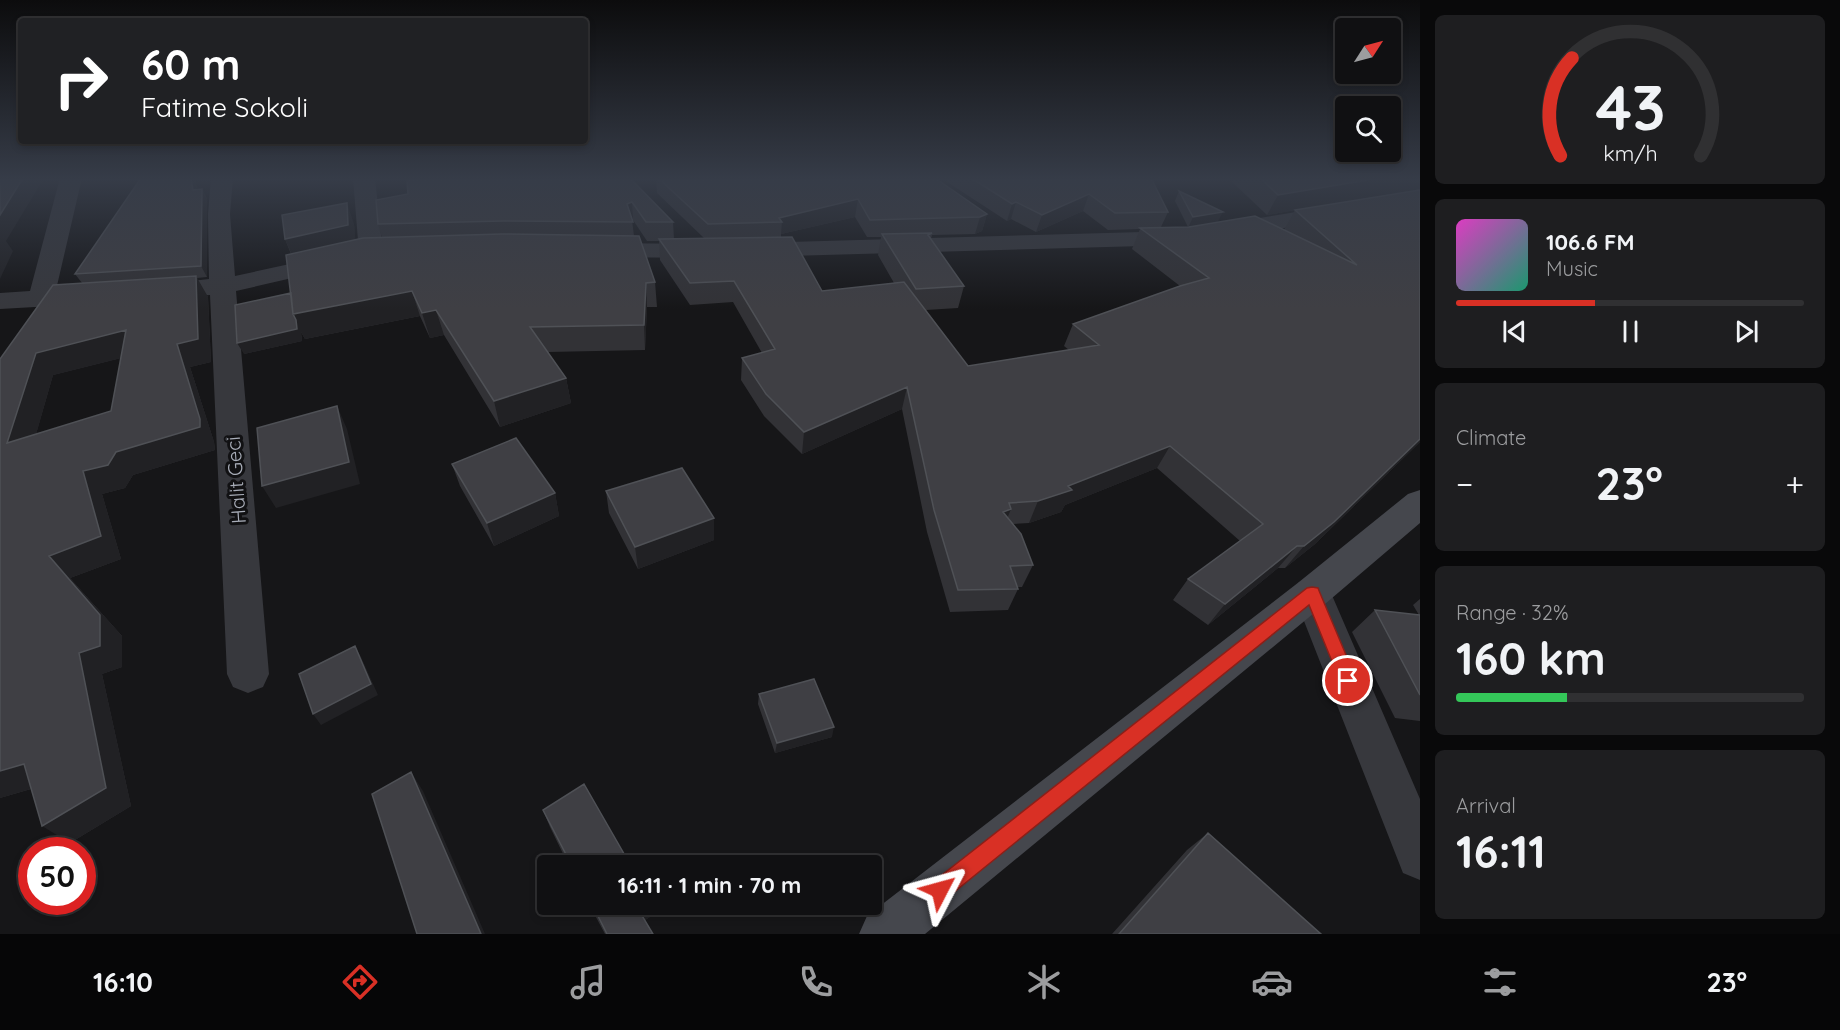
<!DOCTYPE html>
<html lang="en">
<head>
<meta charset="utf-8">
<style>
	:root { --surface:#101012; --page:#1e1e20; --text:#f1f3f6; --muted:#9c9d9f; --line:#303032; --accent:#d93025 }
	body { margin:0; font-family:Quicksand,sans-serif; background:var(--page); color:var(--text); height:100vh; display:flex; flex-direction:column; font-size:22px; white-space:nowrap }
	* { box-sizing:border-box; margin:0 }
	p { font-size:20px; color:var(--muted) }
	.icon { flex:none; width:33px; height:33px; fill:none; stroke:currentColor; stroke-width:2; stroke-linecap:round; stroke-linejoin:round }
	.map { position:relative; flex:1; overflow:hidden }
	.drawer { display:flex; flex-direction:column; gap:15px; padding:15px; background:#09090a; width:420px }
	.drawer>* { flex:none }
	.banner { position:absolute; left:18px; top:18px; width:570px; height:126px; border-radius:6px; box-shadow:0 3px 9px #0003,0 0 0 2px var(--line); background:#202124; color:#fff; overflow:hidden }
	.needle { width:39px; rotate:54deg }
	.buttons { position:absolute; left:1335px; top:18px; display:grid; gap:12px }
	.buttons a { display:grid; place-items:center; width:66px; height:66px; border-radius:6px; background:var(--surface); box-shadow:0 3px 9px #0003,0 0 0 2px var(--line); font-size:30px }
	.speed { position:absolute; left:18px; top:837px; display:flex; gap:12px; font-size:30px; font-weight:700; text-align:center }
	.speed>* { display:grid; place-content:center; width:78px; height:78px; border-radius:50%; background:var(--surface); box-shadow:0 3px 9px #0003,0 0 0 2px var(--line); line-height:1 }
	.speed .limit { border:9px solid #d22; background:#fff; color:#111 }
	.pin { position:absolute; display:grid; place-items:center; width:51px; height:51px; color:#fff; margin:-26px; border:3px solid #fff; border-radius:50%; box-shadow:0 2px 6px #0007 }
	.me { position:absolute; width:66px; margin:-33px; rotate:51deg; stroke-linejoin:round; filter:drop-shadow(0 0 4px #0008) }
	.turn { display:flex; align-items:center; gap:21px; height:126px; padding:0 24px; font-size:27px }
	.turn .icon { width:78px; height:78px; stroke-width:2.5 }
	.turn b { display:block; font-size:42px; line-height:51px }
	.big { font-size:45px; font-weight:800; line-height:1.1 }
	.drawer .tile { flex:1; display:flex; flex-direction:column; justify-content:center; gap:9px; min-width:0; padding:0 21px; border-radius:9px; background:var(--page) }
	.drawer .dial { align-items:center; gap:0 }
	.dial svg { height:156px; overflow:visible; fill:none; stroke:var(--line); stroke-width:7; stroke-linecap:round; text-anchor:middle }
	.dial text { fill:var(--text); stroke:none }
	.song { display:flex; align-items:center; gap:18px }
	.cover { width:72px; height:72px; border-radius:9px; background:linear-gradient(135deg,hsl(310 70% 55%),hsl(160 70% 35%)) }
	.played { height:6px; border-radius:3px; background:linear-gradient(90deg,var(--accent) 40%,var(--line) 40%) }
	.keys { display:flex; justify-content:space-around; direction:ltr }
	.heat { display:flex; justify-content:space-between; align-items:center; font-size:33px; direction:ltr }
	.charge { height:9px; border-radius:4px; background:linear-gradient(90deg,#34c759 32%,var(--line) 0) }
	.trip { position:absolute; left:537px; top:855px; width:345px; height:60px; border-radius:6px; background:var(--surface); box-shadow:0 3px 9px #0003,0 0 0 2px var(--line); font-weight:800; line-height:60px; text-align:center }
	.dock { display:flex; height:96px; justify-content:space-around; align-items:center; background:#060607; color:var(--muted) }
	.dock .icon { width:42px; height:42px }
	.dock .current { color:var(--accent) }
	.dock b { font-size:27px; color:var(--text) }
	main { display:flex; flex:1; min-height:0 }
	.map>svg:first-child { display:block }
</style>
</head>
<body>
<main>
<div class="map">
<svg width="1420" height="934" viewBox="0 0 1420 934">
	<rect width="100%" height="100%" fill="#161618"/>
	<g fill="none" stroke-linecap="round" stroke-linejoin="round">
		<path fill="#37383d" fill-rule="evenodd" d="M60,178H82L56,290L88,288L97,290L101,296L97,302L88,304L0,309V293L30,291Z
			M211,178H233L230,214L235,276L331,255L340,257L343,262L340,267L236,291L269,674L263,687L248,693L233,687L227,674L210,295L157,299L148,296L144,291L148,286L209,279L208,214Z
			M353,178H375L383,253L380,258L371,260L362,258L359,253Z
			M1420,192V206L1179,245L753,257L744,255L741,250L744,245L753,243L1179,231Z
			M600,243L705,244L714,246L717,251L714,256L705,258L600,257L591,255L588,250L591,245Z
			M1312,577L1325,582L1331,593L1420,799V880L1403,873L1293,593L1299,582Z"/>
		<path fill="#45474d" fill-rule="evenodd" d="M1420,490V523L1325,604L925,934H859L867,916L1299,582L1408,494Z"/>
	</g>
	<path fill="#323236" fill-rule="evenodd" d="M195,178L197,189H202L207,199V277L197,278L208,297L211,362L190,367L214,442L215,450L133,475L125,488L102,494L121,559L70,578L122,636V667L102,674L131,806L70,843L31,789L0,798V359L82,283L75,274ZM121,358L111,411L36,434L53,375Z
		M630,178L673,222L674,239L704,238L657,193L656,178H935L987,214L982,231L975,234L932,235L931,239L964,286L958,308L926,310L968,366L1069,350L1064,346L1073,324L1180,286L1132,249L1140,229L1108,230L1083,211L1036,232L1011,219L1007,221L941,178H1151L1168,212L1161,227H1188L1175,201L1179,191L1217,222L1284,230L1295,210L1267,215L1228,178H1420V190L1311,208L1420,190V442L1315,544L1285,568H1278L1208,625L1173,600L1188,579L1240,541L1157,468L1065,505L1061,512L1029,523L1012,524L1033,565L1022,587H1017L1018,589L1008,610L950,612L927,532L902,409L802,454L764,416L741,380L742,358L762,353L733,302L690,305L660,260L659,241H647L633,220H632L634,236L655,282L657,307H647L645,350L548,352L566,378L571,403L500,427L444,335L430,338L420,316L305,339L301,332L302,341L244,354L291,293V254L285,239L354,224L355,240L382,238L378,224ZM855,217L867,237H881L878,255L894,283L822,291L781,237V234Z
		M452,464L555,493L559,516L494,546L460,486Z
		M606,491L714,518V540L638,569L609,513Z
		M1420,599V721L1395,718L1352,632L1375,610L1419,615L1413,605Z
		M759,694L832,737L775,753L758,704Z
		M543,810L631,866H569L550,827Z
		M1208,833L1321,934H1112L1187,850Z
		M589,904H651L653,915L645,920L653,934H605Z"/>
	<path fill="#212124" d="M23,178H44L6,241L13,251L0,279V215Z
		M191,178H195L199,201L193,190Z
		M1380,178H1420V189L1267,215L1278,195Z
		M202,189L207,199V277L201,266Z
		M1089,194L1083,211L1036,232L1042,215Z
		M858,199L855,217L781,234L782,222L779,218Z
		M632,202L633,220L628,222L627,204Z
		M1016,202L1011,219L1007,221L1012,204Z
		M347,203L354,224L356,246L294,260L285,239Z
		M1223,212L1217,223L1188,228L1193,217Z
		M987,214L982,231L975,234L980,217Z
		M196,276L208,297L211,362L190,367L214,442L215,450L133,475L125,488L102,494L121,559L70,578L122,636V667L102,674L131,806L70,843L42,826L79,653L49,556L83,471L177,344Z
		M646,283L647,307L645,350L644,325Z
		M412,291L420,316L305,339L301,332L302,341L244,354L237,343L293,314Z
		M436,310L444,335L430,338L422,313Z
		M126,330L141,353L53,375L27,466L7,443L36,353Z
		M566,378L571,403L500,427L494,401Z
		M907,387L902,409L802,454L804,432Z
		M337,406L347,429L360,484L276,508L262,486Z
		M1420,439V442L1315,544L1285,568L1304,546Z
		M1170,446L1157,468L1065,505L1061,512L1029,523L1038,501L1068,486Z
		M555,493L559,516L494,546L487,523Z
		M1011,509L1002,531L1003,512Z
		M714,518V540L638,569L635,547Z
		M1297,546L1278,568L1208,625L1225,604Z
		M355,646L361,657L378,695L321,725L313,714Z
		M834,727L832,737L775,753L777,743Z
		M24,764L51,783L0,798V771Z
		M411,772L423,791L485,934H481Z
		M644,904H651L653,915L641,923L638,909Z"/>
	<path fill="#3f3f44" stroke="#4f5156" stroke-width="1.5" fill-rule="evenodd" d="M0,178H23L0,215Z
		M141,178H191L193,190L202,189L201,266L75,274Z
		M427,178H630L673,222H646L632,202L627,204L633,222L503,221L378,224L376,200L408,194L407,181Z
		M658,178H935L987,214L980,217L870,220L858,199L779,218L782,222L708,224Z
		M971,178H1151L1168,212L1115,213L1089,194L1042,215L1016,202L1012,204Z
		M1260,178H1380L1278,195Z
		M1420,190V439L1334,522L1304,546H1297L1225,604L1188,579L1263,524L1170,446L1068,486L1072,490L1038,501L1009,503L1011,509L1003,512L1021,534L1033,565L1010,566L1018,589L958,590L934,510L907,387L804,432L766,394L742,358L775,349L734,281L690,283L659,239L792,237L822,291L904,282L968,366L1099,345L1073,324L1180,286L1209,278L1140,228L1189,227L1255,216L1357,265L1295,210Z
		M1179,191L1223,212L1193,217Z
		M347,203L348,225L285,239L282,215Z
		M932,233L928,235L964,286L916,289L882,234Z
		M502,234L639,236L655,282L646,283L644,325L530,327L566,378L494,401L436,310L422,313L412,291L293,314L286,255L363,238Z
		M196,276L198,339L177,344L200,419V427L116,452L108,465L83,471L101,536L49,556L100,615V646L79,653L106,788L42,826L24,764L0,771V359L53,285ZM126,330L111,411L7,443L36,353Z
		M291,293L293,314L296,320L297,329L237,343L235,305Z
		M337,406L349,462L262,486L257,428Z
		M516,438L555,493L487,523L452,464Z
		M682,468L714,518L635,547L606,491Z
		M1375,610L1420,615V695Z
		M355,646L371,684L313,714L299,674Z
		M814,679L834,727L777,743L759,694Z
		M411,772L481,934H417L372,794Z
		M584,784L631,866H572L543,810Z
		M1208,833L1321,934H1119Z
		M592,904H644L638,909L653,934H607Z"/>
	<linearGradient id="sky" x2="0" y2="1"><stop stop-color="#0c0c0d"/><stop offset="0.58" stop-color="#363c48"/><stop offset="1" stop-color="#363c48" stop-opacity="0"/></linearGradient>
	<rect width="1420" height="309" fill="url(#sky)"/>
	<path fill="#d93025" stroke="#8d1f18" stroke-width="1.5" d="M1312,587L1318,588L1320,593L1357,681L1354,686L1348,688L1342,686L1309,605L948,897L940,900L933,897L930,890L933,882L1307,588Z"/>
	<g text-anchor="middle" stroke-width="6" stroke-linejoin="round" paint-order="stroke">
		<g font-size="20" fill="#a8adb8" stroke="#111113">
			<text transform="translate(236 480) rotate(-94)" y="7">Halit Geci</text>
		</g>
	</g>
</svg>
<div class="buttons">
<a><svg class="needle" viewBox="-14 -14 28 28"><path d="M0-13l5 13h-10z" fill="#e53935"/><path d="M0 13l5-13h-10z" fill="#9c9d9f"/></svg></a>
<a><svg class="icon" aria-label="search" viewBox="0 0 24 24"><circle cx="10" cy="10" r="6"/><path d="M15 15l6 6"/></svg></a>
</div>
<div class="speed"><div class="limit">50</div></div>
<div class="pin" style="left:1348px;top:681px;background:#d93025"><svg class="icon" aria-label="arrive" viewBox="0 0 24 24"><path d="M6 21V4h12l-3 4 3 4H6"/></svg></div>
<svg class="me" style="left:940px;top:890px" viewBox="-20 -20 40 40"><path d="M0-17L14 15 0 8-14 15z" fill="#d93025" stroke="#fff" stroke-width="4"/></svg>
<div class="trip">16:11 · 1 min · 70 m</div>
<div class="banner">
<div class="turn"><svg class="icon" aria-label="right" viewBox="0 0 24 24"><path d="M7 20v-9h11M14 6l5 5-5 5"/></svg><div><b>60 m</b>Fatime Sokoli</div></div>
</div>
</div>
<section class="drawer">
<div class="tile dial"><svg viewBox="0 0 100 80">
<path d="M14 69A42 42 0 1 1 86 69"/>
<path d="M14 69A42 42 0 0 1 20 19" stroke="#d93025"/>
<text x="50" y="56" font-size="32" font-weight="700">43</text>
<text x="50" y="72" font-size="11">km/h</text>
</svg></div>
<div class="tile">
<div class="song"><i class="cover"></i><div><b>106.6 FM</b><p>Music</p></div></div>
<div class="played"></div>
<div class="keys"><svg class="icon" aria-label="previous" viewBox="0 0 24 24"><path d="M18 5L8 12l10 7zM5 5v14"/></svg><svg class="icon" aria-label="pause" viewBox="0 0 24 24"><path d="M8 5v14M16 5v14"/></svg><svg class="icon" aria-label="next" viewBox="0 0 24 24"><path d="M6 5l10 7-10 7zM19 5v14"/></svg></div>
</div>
<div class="tile"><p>Climate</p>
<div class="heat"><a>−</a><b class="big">23°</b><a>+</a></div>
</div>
<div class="tile"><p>Range · 32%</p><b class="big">160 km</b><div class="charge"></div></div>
<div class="tile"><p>Arrival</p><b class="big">16:11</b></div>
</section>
</main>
<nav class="dock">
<b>16:10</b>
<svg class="icon current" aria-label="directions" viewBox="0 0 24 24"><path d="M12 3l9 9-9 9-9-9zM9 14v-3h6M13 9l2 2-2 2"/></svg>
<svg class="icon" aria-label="music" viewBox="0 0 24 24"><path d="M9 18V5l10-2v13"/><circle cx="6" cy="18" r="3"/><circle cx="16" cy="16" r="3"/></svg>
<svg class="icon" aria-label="phone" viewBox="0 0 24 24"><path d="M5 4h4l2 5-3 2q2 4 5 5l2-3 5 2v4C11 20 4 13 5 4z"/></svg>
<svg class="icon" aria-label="climate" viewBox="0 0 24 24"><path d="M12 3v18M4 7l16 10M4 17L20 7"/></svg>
<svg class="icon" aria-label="car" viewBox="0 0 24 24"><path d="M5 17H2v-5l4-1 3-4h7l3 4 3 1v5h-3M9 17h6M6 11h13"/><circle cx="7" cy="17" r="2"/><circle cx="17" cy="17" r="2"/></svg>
<svg class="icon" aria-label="filters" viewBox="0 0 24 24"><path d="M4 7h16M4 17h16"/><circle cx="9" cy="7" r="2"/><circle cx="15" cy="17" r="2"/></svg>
<b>23°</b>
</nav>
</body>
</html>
